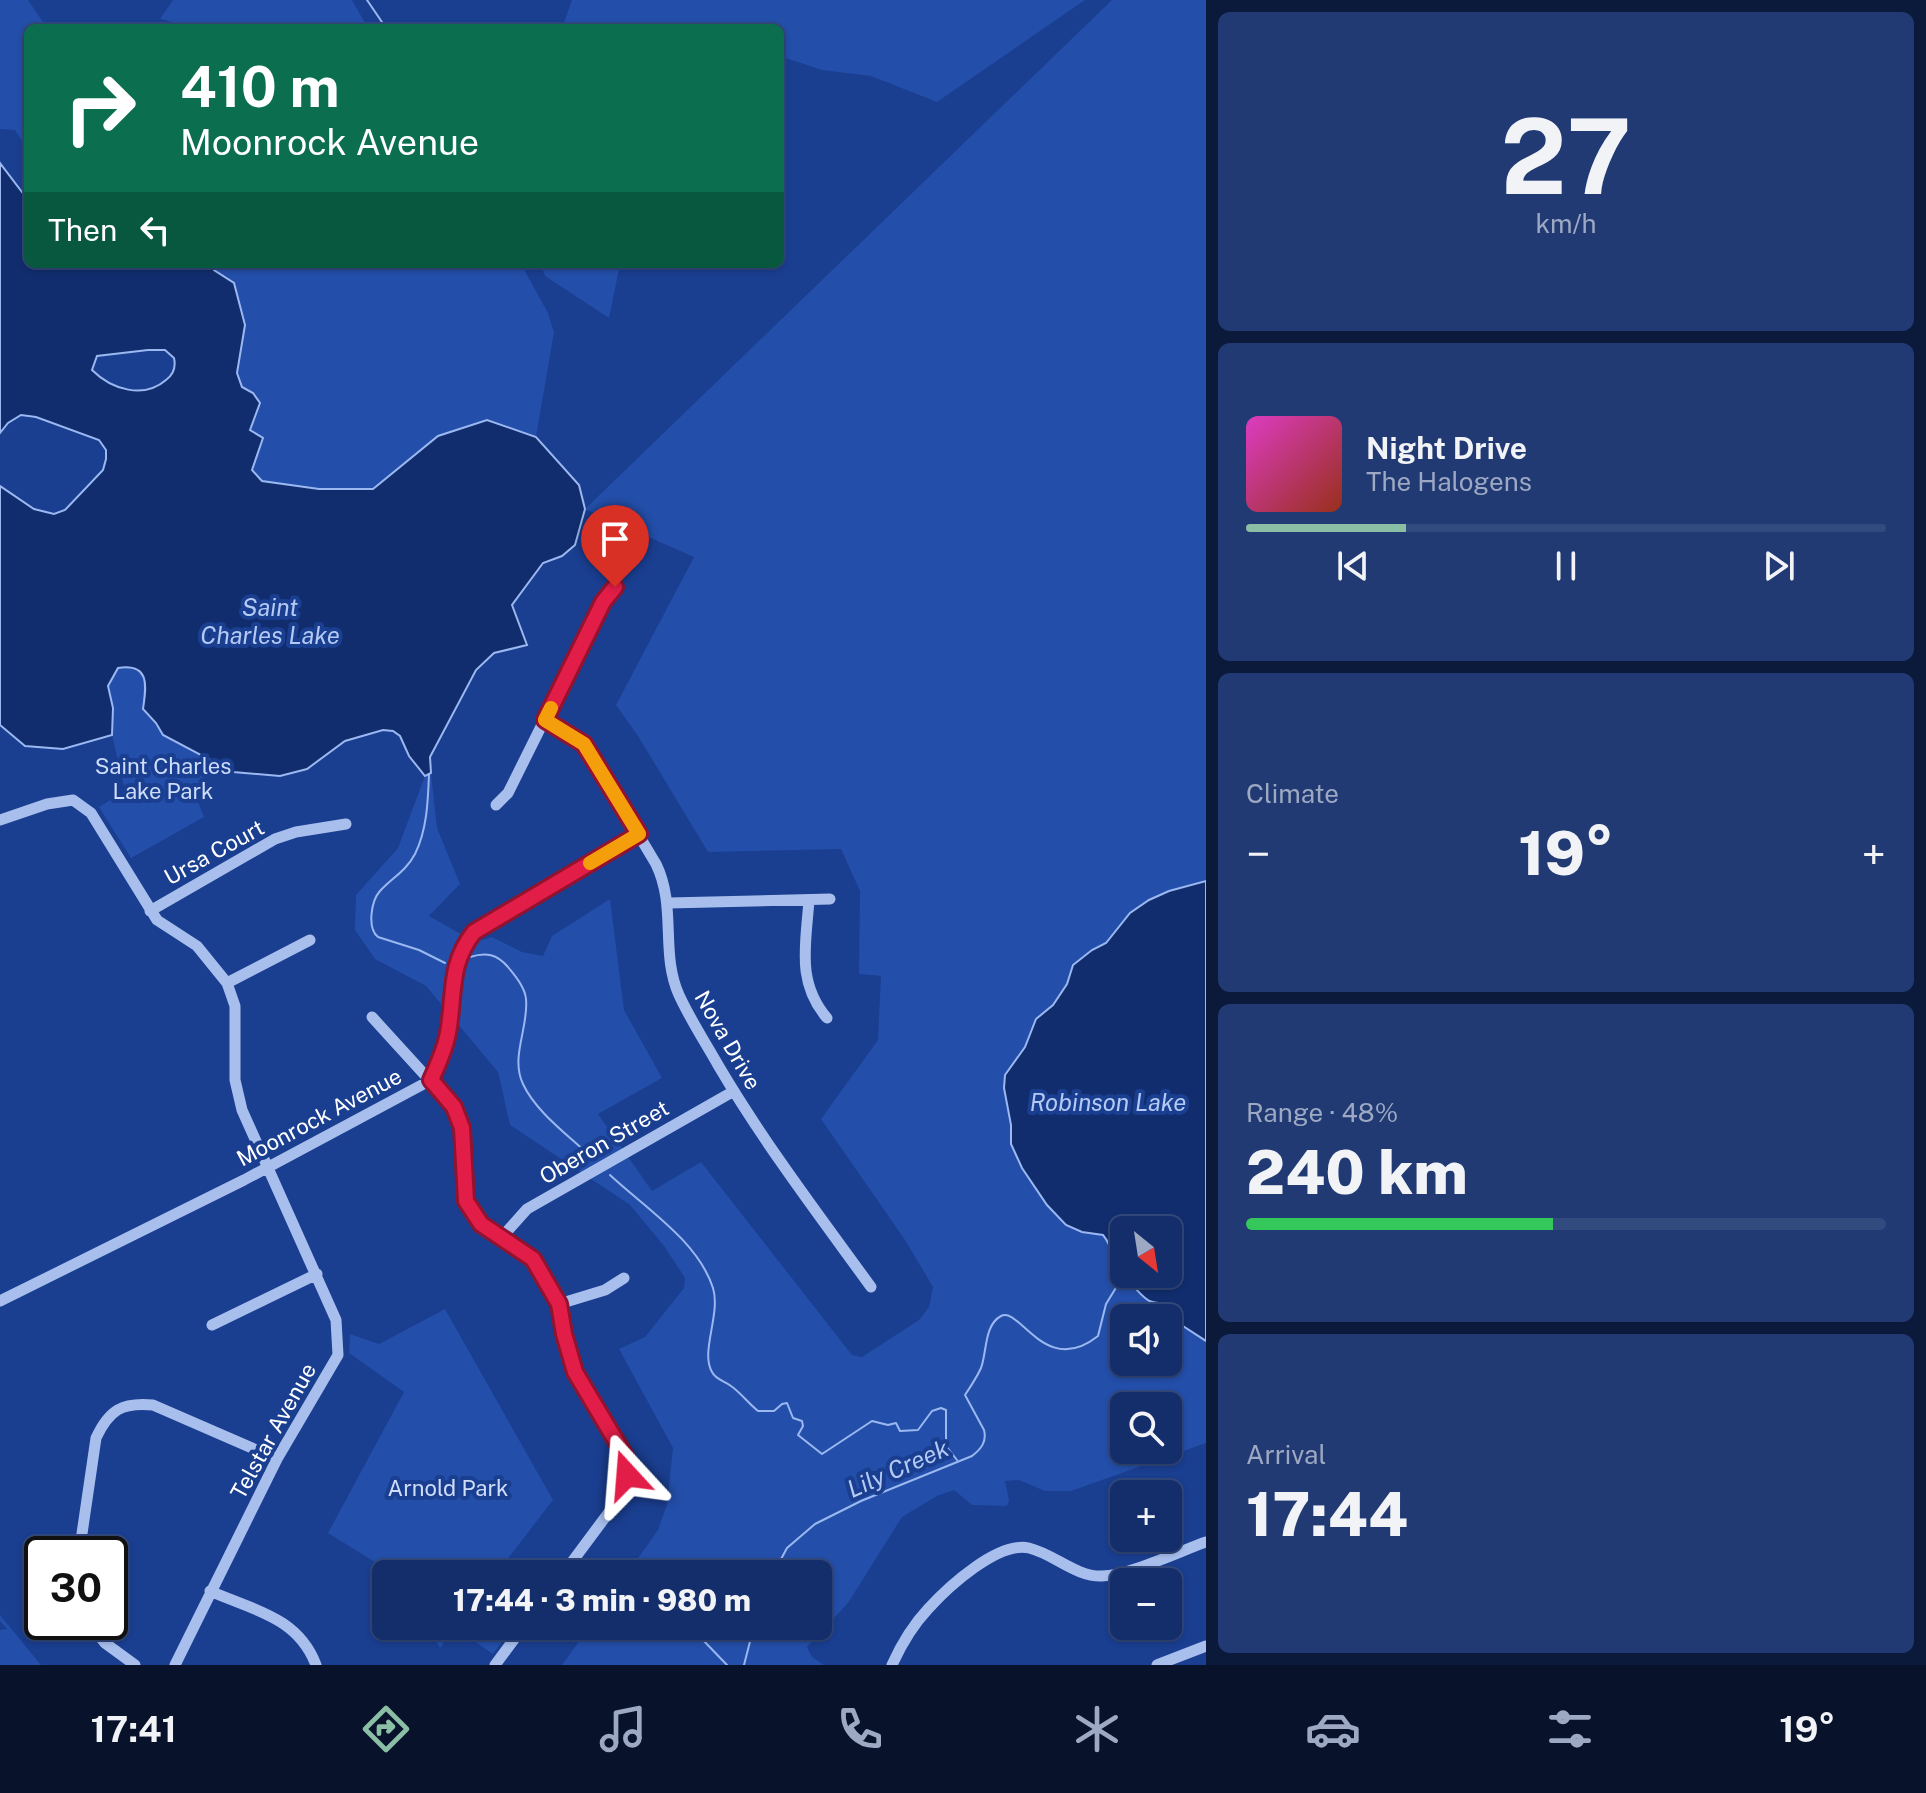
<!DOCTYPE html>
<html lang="en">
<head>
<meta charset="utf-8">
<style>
	:root { --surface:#142e6c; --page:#213a74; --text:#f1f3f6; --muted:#9da8c2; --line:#334a7f; --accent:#8abfa5 }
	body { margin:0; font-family:"Public Sans",sans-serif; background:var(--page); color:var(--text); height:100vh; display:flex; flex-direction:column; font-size:30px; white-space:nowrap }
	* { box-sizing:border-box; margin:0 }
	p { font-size:26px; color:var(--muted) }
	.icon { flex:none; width:44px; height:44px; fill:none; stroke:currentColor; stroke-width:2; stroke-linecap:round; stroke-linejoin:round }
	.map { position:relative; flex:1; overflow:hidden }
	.details { display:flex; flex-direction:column; gap:12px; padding:12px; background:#0b193b; width:720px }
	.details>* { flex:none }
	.guide { position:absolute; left:24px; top:24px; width:760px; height:244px; border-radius:12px; box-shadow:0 2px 6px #0004,0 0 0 2px var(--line); background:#0b6e4f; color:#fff; overflow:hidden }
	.needle { width:52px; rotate:150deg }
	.fabs { position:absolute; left:1110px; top:1216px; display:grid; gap:16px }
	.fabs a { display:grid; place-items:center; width:72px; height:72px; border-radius:12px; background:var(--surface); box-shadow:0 2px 6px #0004,0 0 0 2px var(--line); font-size:40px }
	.speed { position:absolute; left:24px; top:1536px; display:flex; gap:16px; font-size:40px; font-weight:700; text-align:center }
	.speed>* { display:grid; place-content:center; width:104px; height:104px; border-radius:50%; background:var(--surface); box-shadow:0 2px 6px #0004,0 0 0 2px var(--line); line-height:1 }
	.speed .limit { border:4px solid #111; border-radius:12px; background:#fff; color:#111 }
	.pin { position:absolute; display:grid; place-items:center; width:68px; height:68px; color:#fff; margin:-82px -34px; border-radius:50% 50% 50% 0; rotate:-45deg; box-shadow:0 0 8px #0007 }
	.pin .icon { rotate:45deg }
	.me { position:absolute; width:88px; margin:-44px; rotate:341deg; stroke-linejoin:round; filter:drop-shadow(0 0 6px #0008) }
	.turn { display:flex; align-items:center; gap:28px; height:168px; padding:0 24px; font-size:36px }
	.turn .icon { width:104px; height:104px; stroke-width:2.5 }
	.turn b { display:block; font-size:56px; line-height:68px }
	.then { display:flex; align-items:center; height:76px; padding:0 24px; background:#0003; gap:16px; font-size:30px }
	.big { font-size:60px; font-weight:800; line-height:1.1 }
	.details .widget { flex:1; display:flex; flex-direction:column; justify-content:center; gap:12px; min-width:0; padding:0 28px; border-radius:12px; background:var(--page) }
	.details .dial { align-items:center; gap:0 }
	.dial b { font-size:104px; line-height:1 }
	.song { display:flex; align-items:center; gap:24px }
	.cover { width:96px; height:96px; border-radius:12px; background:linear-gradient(135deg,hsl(310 70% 55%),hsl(10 70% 35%)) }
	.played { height:8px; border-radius:4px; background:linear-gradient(90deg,var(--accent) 25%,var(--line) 25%) }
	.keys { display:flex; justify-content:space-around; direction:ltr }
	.heat { display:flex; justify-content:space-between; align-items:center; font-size:44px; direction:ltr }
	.charge { height:12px; border-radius:6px; background:linear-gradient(90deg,#34c759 48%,var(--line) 0) }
	.trip { position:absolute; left:372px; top:1560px; width:460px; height:80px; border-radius:12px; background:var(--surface); box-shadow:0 2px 6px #0004,0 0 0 2px var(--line); font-weight:800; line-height:80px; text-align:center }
	.dock { display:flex; height:128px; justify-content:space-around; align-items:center; background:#08122b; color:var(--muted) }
	.dock .icon { width:56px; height:56px }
	.dock .selected { color:var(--accent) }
	.dock b { font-size:36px; color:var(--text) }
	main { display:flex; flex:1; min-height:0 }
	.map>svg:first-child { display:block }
</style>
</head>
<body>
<main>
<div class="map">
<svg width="1206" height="1665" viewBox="0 0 1206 1665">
	<rect width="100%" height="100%" fill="#1a3e90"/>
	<path fill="#234ea9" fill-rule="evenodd" d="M0,0H28L47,28H28V150L15,130L0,129Z
		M173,0H352L368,28H197L160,19Z
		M572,0H1085L937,102L871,76L822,70L780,56V28H562Z
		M1112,0H1206V881L1169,891L1149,900L1130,913L1106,943L1073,965L1067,984L1053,1005L1044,1011L1029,1035L1025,1047L1005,1075L1004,1088L1011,1125L1010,1133L1016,1156L1022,1168L1047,1205L1066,1225L1081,1232L1103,1234C1113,1247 1113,1261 1121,1275C1124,1281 1131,1283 1135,1288C1146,1301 1149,1303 1167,1303L1183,1326L1206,1341V1443L1071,1491H1045L1019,1480L1005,1481L1009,1500L1007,1506L972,1505L954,1490L937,1496L902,1517L848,1603L807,1647L812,1657L824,1665H562L590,1626H818V1574H627L658,1530L667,1504L673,1448L619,1349L645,1337L684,1288L685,1278L664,1246L630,1205L510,1125L498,1072L426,986L375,959L355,930L356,895L398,848L425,776L431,773L437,828L460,884L429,916L475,942L492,937L522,952L543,956L552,936L610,899L624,1010L662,1078L598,1114L652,1191L701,1162L852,1355L862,1357L919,1320L929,1307L933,1287L905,1240L821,1119L878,1040L881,976L859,974L860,891L841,849L708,852L638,736L616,705L694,557L585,509ZM1124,1318H1168V1362H1124ZM1124,1406H1168V1450H1124Z
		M212,264H521L548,313L554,332L536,437L487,420L438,436L373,489H319L261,481L251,470L263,438L250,431L253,393L242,387L237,374L245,325L228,277L214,270Z
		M541,264H620L609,318L545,276Z
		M122,667C152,671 147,685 143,709L156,723L163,735L212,761L197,799L204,817L131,858L99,807L125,791L112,735L113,709L108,686L115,671Z
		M445,1309L553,1500L496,1574H394L328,1533L404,1392L349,1353L350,1334L379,1344Z
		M0,1615L41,1665H0V1630L7,1629L0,1621Z
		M427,1626H485L504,1639L493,1654L455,1628L440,1648Z"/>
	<path fill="#112d6d" stroke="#9bb8f1" stroke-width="2" fill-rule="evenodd" d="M0,163L28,200V264H212L214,270L234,283L245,325L237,373L242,387L253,393L260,403L250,430L263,438L252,470L262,481L319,489H373L438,436L487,420L536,437L579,485L585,509L575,545L562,556L543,563L512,605L527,645L494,653L476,670L430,757L431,773L425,776L409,756L400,736L393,731L383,730L345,741L307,769L280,776L233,772L163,735L156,723L143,709C146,687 151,663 118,668L108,686L113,708L112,735L63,749L25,746L0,725V486L34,509L54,514L65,510L103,470L106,459V450L99,440L36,417L21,415L8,423L0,433ZM148,350H165L174,358C176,367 174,374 166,380C144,399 112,390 92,370L97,356Z
		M1206,881V1341L1183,1326L1167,1303C1149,1304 1146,1300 1135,1288C1131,1283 1124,1281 1121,1275C1114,1261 1113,1247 1103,1235L1082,1232L1066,1225L1047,1205L1022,1168L1011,1144V1125L1004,1088L1005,1075L1025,1047L1036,1019L1053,1005L1067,984L1073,965L1092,950L1106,943L1130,913L1149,900L1169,891ZM1124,1230H1168V1274H1124Z"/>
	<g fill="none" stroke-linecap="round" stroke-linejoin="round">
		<path stroke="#9bb8f1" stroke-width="2" d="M367,0L386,28
			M429,774C428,801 427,830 415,854C406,871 392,878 380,891C371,901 367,928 378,937L419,950L445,963
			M470,957C486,952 497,954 508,967C515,976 525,987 526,999C529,1027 510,1057 523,1084C536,1112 568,1135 590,1156
			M610,1175C644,1207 698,1241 713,1288C721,1314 700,1352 712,1372C716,1380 725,1381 731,1386C741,1393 748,1403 758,1411H774L782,1404L787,1403L793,1418L802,1421L803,1426L798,1435L822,1454L872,1421L888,1425L896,1423L900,1431L918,1430L932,1411L941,1408L946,1410V1446L957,1460
			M773,1574L787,1548L815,1524L861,1501L972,1456C981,1449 987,1442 984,1430L965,1395C971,1386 977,1377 981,1368C987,1352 984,1325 1001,1316C1020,1306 1045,1378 1098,1336L1106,1304L1122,1278
			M708,1626L700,1632L701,1638L727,1665
			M744,1665L754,1626"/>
		<path stroke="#a8bfee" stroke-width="11" d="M545,720L567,732L589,752L656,864C677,907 660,953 679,995C690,1019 705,1042 718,1065C764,1143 818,1214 871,1287
			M496,805L508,793L603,602L615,587
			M0,820L47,804L73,800L91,813L157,920L197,946L227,983L235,1006V1080L242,1110L336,1320L338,1355L277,1459L175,1665
			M809,900C806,944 796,982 827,1018
			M669,903L830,899
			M150,911L275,839L296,832L346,824
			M227,983L310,940
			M372,1017L454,1107L462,1128L466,1201L481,1224L533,1259L559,1304L568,1350L578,1380L625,1456L627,1477L621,1496L563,1574
			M502,1237L527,1209L734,1091
			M0,1301L244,1180L431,1080C439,1064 445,1050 448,1033C455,995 448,965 474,932L639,834
			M559,1304L605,1290L624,1278
			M212,1325L317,1274
			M79,1554L96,1438C109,1410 122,1402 153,1405L277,1459
			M210,1591C253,1610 298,1617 316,1665
			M88,1622L105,1643L135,1665
			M495,1665L524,1626
			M892,1665C901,1645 913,1625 928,1609C948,1587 998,1541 1029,1548C1054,1554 1076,1577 1102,1576C1130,1575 1178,1552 1206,1542
			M1157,1665L1206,1646"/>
	</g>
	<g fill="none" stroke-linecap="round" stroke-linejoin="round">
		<g stroke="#92132f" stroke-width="20">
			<path id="route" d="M615,587L603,602L545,720L584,744L639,834L474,932C448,965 455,995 448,1033C445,1050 438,1064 431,1080L454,1107L462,1128L466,1201L481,1224L533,1259L559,1304L564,1334L575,1372L625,1456L627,1475"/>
		</g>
		<use href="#route" stroke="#e11d48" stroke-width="14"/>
		<path stroke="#f59e0b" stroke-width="14" d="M551,708L545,720L584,744L639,834L590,863"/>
	</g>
	<g text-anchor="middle" stroke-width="8" stroke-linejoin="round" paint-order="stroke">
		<g font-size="22" fill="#ceddfa" stroke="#1a3e90">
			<text x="163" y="774">Saint Charles<tspan x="163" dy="25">Lake Park</tspan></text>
			<text x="448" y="1496">Arnold Park</text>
		</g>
		<g font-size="22" fill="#fff" stroke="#1a3e90">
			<text transform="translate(214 852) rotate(-29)" y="8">Ursa Court</text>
			<text transform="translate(728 1040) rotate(60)" y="8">Nova Drive</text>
			<text transform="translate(319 1117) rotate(-28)" y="8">Moonrock Avenue</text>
			<text transform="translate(604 1142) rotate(-30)" y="8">Oberon Street</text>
			<text transform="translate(273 1431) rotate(-61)" y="8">Telstar Avenue</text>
		</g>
		<g font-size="24" font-style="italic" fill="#b4caf5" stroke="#1a3e90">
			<text x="270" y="616">Saint<tspan x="270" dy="28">Charles Lake</tspan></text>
			<text x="1108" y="1111">Robinson Lake</text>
			<text transform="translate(898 1469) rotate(-24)" y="8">Lily Creek</text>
		</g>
	</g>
</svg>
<div class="fabs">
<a><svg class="needle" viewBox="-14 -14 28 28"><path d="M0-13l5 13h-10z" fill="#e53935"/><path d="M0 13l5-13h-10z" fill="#9da8c2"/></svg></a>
<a><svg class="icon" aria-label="sound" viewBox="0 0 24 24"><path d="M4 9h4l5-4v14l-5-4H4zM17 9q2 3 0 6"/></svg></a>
<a><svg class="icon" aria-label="search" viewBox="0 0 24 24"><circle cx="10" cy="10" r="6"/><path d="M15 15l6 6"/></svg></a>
<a>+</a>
<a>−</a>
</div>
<div class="speed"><div class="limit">30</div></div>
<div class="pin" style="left:615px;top:587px;background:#d93025"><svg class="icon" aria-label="arrive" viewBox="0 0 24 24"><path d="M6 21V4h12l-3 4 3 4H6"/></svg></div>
<svg class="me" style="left:627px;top:1475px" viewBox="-20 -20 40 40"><path d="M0-17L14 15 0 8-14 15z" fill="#e11d48" stroke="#fff" stroke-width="4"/></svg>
<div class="trip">17:44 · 3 min · 980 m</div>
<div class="guide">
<div class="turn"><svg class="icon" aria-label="right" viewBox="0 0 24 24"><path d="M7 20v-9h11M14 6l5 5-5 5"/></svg><div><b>410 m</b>Moonrock Avenue</div></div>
<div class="then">Then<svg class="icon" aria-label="left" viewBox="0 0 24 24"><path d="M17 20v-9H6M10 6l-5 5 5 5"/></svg></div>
</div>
</div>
<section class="details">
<div class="widget dial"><b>27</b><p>km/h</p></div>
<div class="widget">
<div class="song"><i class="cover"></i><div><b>Night Drive</b><p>The Halogens</p></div></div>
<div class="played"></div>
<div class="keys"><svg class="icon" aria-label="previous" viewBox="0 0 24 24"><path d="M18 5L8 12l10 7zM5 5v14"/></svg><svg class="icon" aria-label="pause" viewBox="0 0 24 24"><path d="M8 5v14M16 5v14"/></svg><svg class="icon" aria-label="next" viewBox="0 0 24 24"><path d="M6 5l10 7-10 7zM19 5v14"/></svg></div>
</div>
<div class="widget"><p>Climate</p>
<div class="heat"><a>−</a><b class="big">19°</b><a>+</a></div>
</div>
<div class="widget"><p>Range · 48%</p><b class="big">240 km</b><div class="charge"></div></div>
<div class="widget"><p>Arrival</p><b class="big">17:44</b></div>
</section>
</main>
<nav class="dock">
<b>17:41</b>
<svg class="icon selected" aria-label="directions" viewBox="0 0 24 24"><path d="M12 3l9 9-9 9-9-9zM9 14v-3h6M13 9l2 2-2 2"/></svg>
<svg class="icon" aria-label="music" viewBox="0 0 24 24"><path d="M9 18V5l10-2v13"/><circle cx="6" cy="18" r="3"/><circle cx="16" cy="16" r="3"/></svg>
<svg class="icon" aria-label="phone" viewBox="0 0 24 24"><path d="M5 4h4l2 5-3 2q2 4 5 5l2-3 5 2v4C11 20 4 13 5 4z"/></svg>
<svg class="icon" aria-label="climate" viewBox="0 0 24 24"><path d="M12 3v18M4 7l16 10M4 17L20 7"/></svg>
<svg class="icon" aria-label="car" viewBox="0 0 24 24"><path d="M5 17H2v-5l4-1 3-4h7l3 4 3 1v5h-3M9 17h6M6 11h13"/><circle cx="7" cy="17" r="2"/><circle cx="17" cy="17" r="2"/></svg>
<svg class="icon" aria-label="filters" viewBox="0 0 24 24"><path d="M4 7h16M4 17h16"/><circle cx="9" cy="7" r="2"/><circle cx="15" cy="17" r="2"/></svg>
<b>19°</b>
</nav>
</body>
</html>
